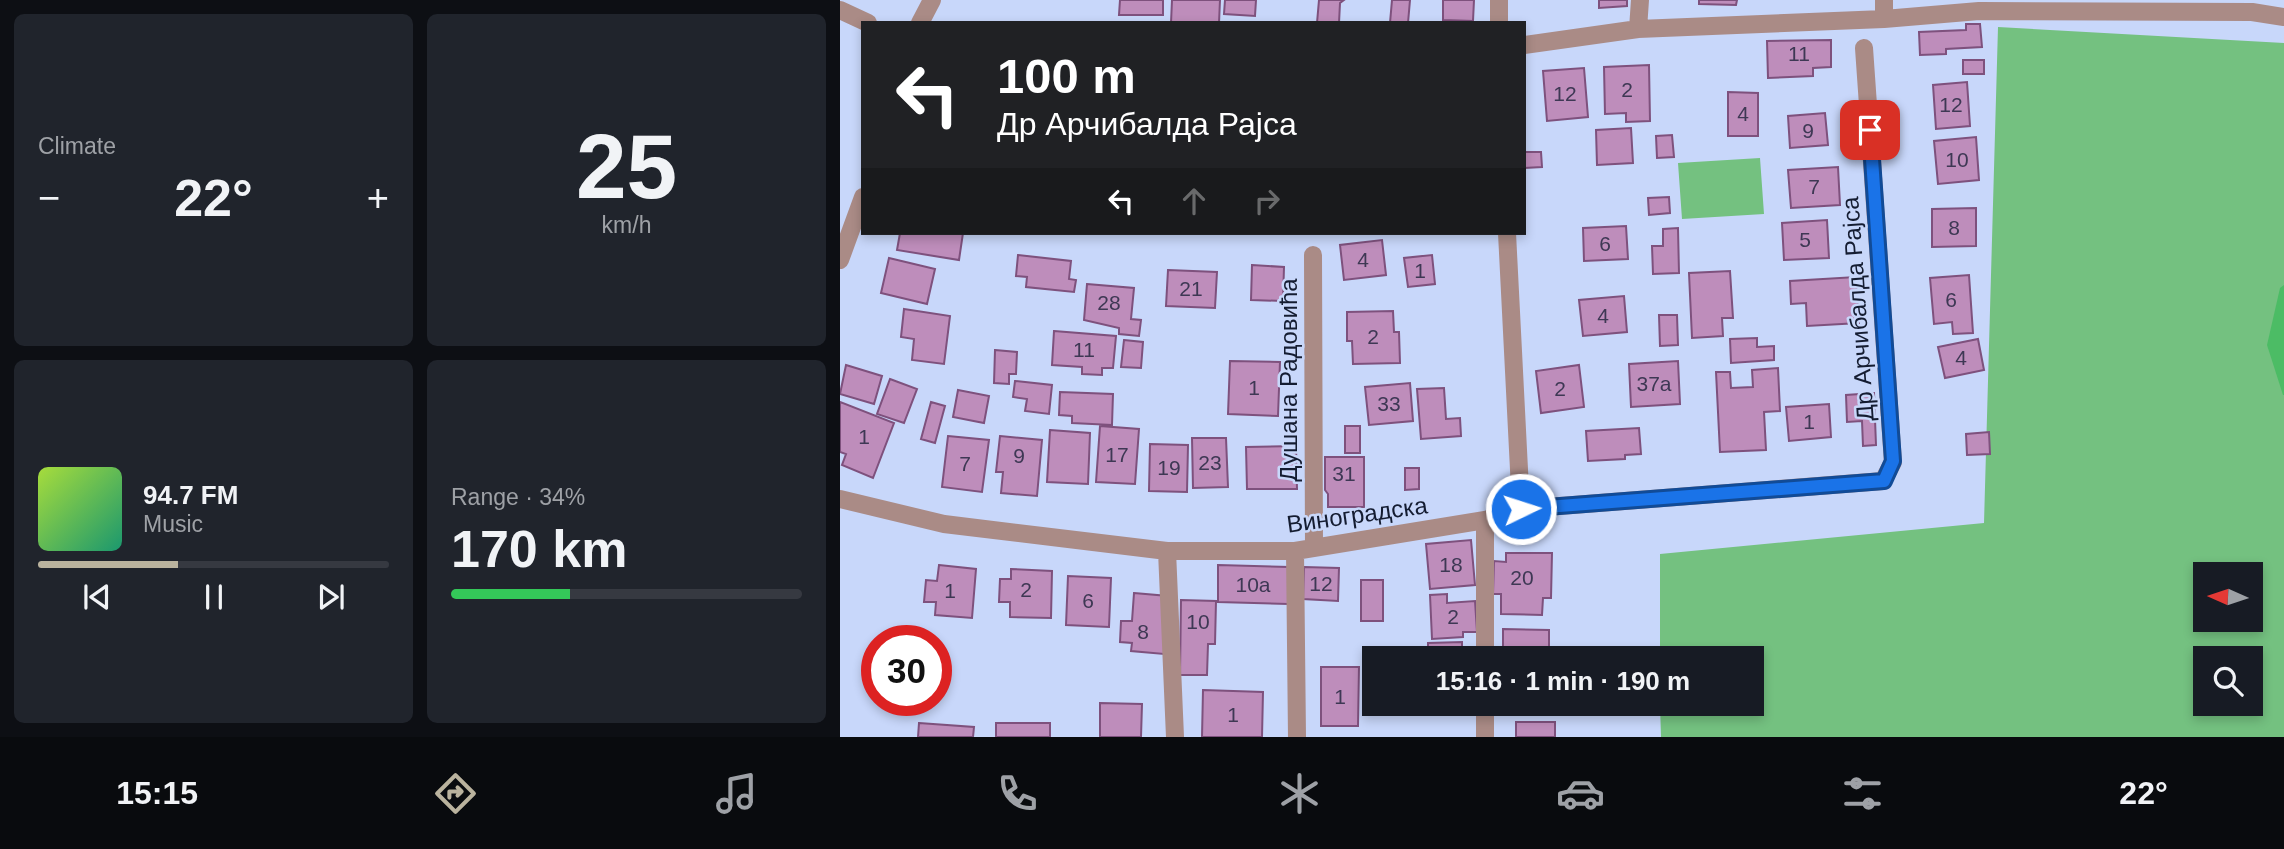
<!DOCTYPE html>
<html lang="en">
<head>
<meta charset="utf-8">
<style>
	:root { --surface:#171b24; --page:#20242c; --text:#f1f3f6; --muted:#9ea1a6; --line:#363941; --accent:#bab39e }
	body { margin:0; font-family:Arial,sans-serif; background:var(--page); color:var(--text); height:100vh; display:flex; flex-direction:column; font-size:26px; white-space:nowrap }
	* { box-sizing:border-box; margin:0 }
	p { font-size:23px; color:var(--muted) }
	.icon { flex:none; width:38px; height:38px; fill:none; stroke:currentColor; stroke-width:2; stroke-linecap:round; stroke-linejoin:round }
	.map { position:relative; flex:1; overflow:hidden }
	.sheet { display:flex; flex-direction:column; gap:14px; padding:14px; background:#0d0f14; width:840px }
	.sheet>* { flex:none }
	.top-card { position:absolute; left:21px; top:21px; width:665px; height:214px; border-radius:0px; box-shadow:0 4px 10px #0003; background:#202124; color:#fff; overflow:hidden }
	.needle { width:46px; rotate:273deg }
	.tools { position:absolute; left:1353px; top:562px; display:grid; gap:14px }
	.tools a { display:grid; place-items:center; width:70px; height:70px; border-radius:0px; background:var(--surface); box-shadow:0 4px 10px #0003; font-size:35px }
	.speed { position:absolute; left:21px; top:625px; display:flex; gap:14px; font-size:35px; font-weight:700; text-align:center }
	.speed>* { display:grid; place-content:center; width:91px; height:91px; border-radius:50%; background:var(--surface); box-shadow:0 4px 10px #0003; line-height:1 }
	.speed .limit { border:10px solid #d22; background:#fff; color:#111 }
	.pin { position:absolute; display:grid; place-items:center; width:60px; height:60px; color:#fff; margin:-30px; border-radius:14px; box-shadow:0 4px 10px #0006 }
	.me { position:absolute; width:77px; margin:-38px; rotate:86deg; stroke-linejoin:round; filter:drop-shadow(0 0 5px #0008) }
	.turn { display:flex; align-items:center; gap:24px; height:147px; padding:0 21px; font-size:32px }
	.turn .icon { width:91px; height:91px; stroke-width:2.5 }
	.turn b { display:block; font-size:49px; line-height:60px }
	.lanes { display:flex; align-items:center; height:66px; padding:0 21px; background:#0003; justify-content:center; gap:35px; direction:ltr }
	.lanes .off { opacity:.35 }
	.big { font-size:52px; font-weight:700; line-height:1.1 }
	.sheet .tile { flex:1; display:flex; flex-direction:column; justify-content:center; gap:10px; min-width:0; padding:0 24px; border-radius:10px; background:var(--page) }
	.sheet .dial { align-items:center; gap:0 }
	.dial b { font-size:91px; line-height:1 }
	.song { display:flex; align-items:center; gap:21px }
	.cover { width:84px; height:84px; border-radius:10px; background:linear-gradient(135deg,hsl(80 70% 55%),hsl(160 70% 35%)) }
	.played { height:7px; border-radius:4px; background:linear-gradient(90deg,var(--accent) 40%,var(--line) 40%) }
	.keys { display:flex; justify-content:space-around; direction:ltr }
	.heat { display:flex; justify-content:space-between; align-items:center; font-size:38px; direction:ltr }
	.charge { height:10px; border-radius:5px; background:linear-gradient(90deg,#34c759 34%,var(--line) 0) }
	.sheet .tiles { flex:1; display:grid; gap:14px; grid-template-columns:repeat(2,1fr) }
	.trip { position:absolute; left:522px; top:646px; width:402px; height:70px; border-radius:0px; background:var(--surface); box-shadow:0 4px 10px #0003; font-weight:700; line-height:70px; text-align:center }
	.tabs { display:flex; height:112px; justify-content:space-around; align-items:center; background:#090b0e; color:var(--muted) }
	.tabs .icon { width:49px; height:49px }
	.tabs .current { color:var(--accent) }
	.tabs b { font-size:32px; color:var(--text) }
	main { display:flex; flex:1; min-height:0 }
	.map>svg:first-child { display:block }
</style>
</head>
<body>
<main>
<section class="sheet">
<div class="tiles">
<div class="tile"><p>Climate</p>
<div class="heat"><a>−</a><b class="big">22°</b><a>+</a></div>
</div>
<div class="tile dial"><b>25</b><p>km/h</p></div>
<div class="tile">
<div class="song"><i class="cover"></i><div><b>94.7 FM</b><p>Music</p></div></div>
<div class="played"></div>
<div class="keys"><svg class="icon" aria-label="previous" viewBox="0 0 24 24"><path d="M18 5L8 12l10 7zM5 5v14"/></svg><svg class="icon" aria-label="pause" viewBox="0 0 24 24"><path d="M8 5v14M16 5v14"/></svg><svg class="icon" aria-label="next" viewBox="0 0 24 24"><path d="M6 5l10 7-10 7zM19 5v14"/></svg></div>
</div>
<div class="tile"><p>Range · 34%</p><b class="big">170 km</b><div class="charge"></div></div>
</div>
</section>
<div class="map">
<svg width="1444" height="737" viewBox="0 0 1444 737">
	<rect width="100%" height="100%" fill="#c8d7fa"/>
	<path fill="#74c180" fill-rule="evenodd" d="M1158,27L1444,43V737H821L820,704H912V658H820V554L1144,523ZM1365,574H1410V620H1365ZM1365,658H1410V704H1365Z
		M920,158L924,214L842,219L838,163Z"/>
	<path fill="#4cbc65" d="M1444,285V395H1443L1427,345L1440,288Z"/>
	<path fill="#be8dbb" stroke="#7e517d" stroke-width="2" d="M280,0H323V15H279Z
		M332,0H380L379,23H331Z
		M385,0H416L415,16L384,14Z
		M479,0H504L500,3L499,23H477Z
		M552,0H570L568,23H550Z
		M603,0H634L633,21L603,20Z
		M759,0H787V6L759,8Z
		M859,0H897L896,5L859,4Z
		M1126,24H1140L1142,47L1106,49V54L1080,55L1079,32L1126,30Z
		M991,40V67L973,68V76L928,78L927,41Z
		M1123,60H1144V74H1123Z
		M809,65L810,121L786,122V113L765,114L764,67Z
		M744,68L748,117L707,121L703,71Z
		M1127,82L1130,126L1096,129L1093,85Z
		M888,92L918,93V136H888Z
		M985,113L988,145L950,148L948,116Z
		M791,128L793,163L757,165L756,130Z
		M832,135L834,157L817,158L816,136Z
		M1136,137L1139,180L1098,184L1094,141Z
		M684,152H701L702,167L684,168Z
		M998,167L1000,205L951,208L948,170Z
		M829,197L830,213L809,215L808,198Z
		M1136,208V246L1092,247V209Z
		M987,220L989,258L944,260L942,223Z
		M786,226L788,259L744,261L743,228Z
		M838,228L839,273L813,274L812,246H823V229Z
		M60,233H123L119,260L57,250Z
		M542,240L546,275L504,280L500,245Z
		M178,255L231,261L229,279L236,280L234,292L186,287L187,277L176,276Z
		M592,255L595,284L568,287L564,258Z
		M49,258L95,269L87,304L41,293Z
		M412,265L444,267L443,301L411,300Z
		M328,270L377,272L375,308L326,306Z
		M890,271L893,318H882L883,336L852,338L849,273Z
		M1129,275L1133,333L1113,334L1112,322L1094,324L1090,278Z
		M1016,277L1019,323L967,326L966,303L951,304L950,281Z
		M247,284L294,288L291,319L301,320L299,336L279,334V328L244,320Z
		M784,296L787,332L743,336L739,300Z
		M64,309L110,316L104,364L72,360L74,339L61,337Z
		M553,311L554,332H559L560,363L513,364L512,341H507V312Z
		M819,315H837L838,345L820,346Z
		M214,331L276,336L273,368H262V375L242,374V367L212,365Z
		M917,338V347L934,346V360L891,363L890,339Z
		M1138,339L1144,370L1105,378L1098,347Z
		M284,340L303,342L301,368L281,367Z
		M155,350L177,352L176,374H169V384L154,383Z
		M390,361L440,362L438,416L388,414Z
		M838,361L840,404L791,407L789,364Z
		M6,365L42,376L34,404L0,394Z
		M739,365L744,407L701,413L696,371Z
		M938,368L940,411L924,412L926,450L880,452L876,372H890L891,388L913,387L912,370Z
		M50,379L77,389L64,423L37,414Z
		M175,381L212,385L209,414L185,411L187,399L173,397Z
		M570,383L573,421L529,425L525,387Z
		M604,388L606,419L620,418L621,436L581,439L577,389Z
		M118,390L149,396L144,423L113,417Z
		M220,392L273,394L272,425L232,423V416L219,415Z
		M1034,393L1036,445L1023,446L1022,421L1007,422L1006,395Z
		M0,402L54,423L33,478L2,465L6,454L0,452Z
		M91,402L105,406L95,443L81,439Z
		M989,404L991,437L949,441L946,407Z
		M260,426L299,429L295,484L256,482Z
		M505,426H520V453H505Z
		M799,428L801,454L785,455V459L748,461L746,431Z
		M210,430L250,433L248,484L207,482Z
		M1149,432L1150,454L1127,455L1126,434Z
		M108,436L149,440L142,492L102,487Z
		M160,436L202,440L197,496L161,493L163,472H156Z
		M352,438H386L388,487L353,488Z
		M310,444L348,445L347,492L309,491Z
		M456,446L457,489H407L406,447Z
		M485,457H524V507H488V494L485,490Z
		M565,468H579V489L565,490Z
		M631,540L635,585L590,589L586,544Z
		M666,553H712L711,598H703L702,615L661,614V594H653L654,561L666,562Z
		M99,565L136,569L132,618L95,615L96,602H84L86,580L97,581Z
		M378,565L449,567L448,604L378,602Z
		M464,567L499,568L498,601L463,599Z
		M171,569L212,571L211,618L170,617V602H159L160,579H171Z
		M228,576L271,578L269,627L226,625Z
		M521,580H543V621H521Z
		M294,593L328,596L324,654L291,651L292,643L280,642L281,621H292Z
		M607,594V603L635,601L637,632H623V637L592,639L590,595Z
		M341,600L376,601L375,644H368L367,675H340Z
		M663,629L709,630V658H663Z
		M622,642V658H588V643Z
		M481,667H519L518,726H481Z
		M363,690L423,692L422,737H362Z
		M260,703L302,704L301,737H260Z
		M671,704H730V711H671Z
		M676,722H715V737H676Z
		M79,723L134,727L133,737H78Z
		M156,723H210V737H156Z"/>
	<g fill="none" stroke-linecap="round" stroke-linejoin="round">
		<path stroke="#aa8b86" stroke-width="18" d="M1044,0V19
			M0,10L28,23
			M80,23L92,0
			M659,23V0
			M798,29L800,0
			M684,45L798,29L1044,19L1139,11L1412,12L1444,17
			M667,233L681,509
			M473,255L474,548
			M0,260L23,197
			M0,499L104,524L327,551H455L645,520L681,509L1043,481L1053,462L1024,48
			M327,551L335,737
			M455,551L457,737
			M645,658V520
			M645,737V704"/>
	</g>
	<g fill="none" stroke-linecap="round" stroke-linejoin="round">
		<g stroke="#114b97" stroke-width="18">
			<path id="route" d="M681,509L1044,481L1053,461L1030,130"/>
		</g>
		<use href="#route" stroke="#1a73e8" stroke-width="12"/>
	</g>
	<g text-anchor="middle" stroke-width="5" stroke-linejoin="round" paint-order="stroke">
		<g font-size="21" fill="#3e3854">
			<text x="959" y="61">11</text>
			<text x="787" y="97">2</text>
			<text x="725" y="101">12</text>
			<text x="1111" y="112">12</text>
			<text x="903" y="121">4</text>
			<text x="968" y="138">9</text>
			<text x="1117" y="167">10</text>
			<text x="974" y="194">7</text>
			<text x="1114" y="235">8</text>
			<text x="965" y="247">5</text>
			<text x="765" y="251">6</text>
			<text x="523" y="267">4</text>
			<text x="580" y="278">1</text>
			<text x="351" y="296">21</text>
			<text x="1111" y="307">6</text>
			<text x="269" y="310">28</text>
			<text x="763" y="323">4</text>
			<text x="533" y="344">2</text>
			<text x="244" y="357">11</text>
			<text x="1121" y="365">4</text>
			<text x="814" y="391">37a</text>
			<text x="414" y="395">1</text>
			<text x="720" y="396">2</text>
			<text x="549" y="411">33</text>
			<text x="969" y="429">1</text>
			<text x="24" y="444">1</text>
			<text x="277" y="462">17</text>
			<text x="179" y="463">9</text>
			<text x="370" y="470">23</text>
			<text x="125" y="471">7</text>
			<text x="329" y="475">19</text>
			<text x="504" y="481">31</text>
			<text x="611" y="572">18</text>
			<text x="682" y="585">20</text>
			<text x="481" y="591">12</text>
			<text x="413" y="592">10a</text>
			<text x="186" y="597">2</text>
			<text x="110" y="598">1</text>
			<text x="248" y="608">6</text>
			<text x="613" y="624">2</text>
			<text x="358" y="629">10</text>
			<text x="303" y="639">8</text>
			<text x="500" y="704">1</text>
			<text x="393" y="722">1</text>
		</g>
		<g font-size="24" fill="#141c31" stroke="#c8d7fa">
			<text transform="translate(1018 309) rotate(-94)" y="8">Др Арчибалда Рајса</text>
			<text transform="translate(449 380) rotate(-90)" y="8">Душана Радовића</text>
			<text transform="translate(517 515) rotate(-8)" y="8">Виноградска</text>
		</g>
	</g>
</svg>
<div class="tools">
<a><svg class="needle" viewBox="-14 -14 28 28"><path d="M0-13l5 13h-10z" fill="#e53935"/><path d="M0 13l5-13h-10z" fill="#9ea1a6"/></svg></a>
<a><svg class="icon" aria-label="search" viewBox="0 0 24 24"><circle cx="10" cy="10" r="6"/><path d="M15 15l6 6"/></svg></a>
</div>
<div class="speed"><div class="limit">30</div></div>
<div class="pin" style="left:1030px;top:130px;background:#d93025"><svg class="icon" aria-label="arrive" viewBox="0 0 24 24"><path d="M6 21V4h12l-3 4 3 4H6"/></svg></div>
<svg class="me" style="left:681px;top:509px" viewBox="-20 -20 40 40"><circle r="17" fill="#1a73e8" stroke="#fff" stroke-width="3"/><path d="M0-11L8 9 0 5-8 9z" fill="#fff"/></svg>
<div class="trip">15:16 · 1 min · 190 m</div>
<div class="top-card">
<div class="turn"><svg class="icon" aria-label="left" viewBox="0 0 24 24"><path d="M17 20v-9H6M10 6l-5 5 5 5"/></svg><div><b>100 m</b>Др Арчибалда Рајса</div></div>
<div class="lanes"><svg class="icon" aria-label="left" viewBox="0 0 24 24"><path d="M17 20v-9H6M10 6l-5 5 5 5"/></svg><svg class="icon off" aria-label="ahead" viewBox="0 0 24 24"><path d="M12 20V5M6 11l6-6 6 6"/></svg><svg class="icon off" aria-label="right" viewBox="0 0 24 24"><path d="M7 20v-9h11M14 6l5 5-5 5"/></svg></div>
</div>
</div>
</main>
<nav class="tabs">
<b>15:15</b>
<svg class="icon current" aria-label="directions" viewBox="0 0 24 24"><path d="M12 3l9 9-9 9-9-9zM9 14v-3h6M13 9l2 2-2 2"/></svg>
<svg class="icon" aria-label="music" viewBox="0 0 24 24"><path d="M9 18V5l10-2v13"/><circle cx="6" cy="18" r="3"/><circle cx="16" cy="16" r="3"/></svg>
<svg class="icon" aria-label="phone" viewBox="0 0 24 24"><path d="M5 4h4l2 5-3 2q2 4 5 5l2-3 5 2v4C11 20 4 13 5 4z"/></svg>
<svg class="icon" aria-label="climate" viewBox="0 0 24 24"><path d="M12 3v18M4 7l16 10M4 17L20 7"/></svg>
<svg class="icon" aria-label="car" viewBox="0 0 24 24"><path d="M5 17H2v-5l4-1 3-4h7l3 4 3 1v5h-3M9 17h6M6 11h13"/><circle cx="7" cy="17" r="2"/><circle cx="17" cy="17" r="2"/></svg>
<svg class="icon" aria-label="filters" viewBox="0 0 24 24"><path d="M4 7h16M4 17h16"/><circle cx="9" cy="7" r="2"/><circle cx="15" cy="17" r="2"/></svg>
<b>22°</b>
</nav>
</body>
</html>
